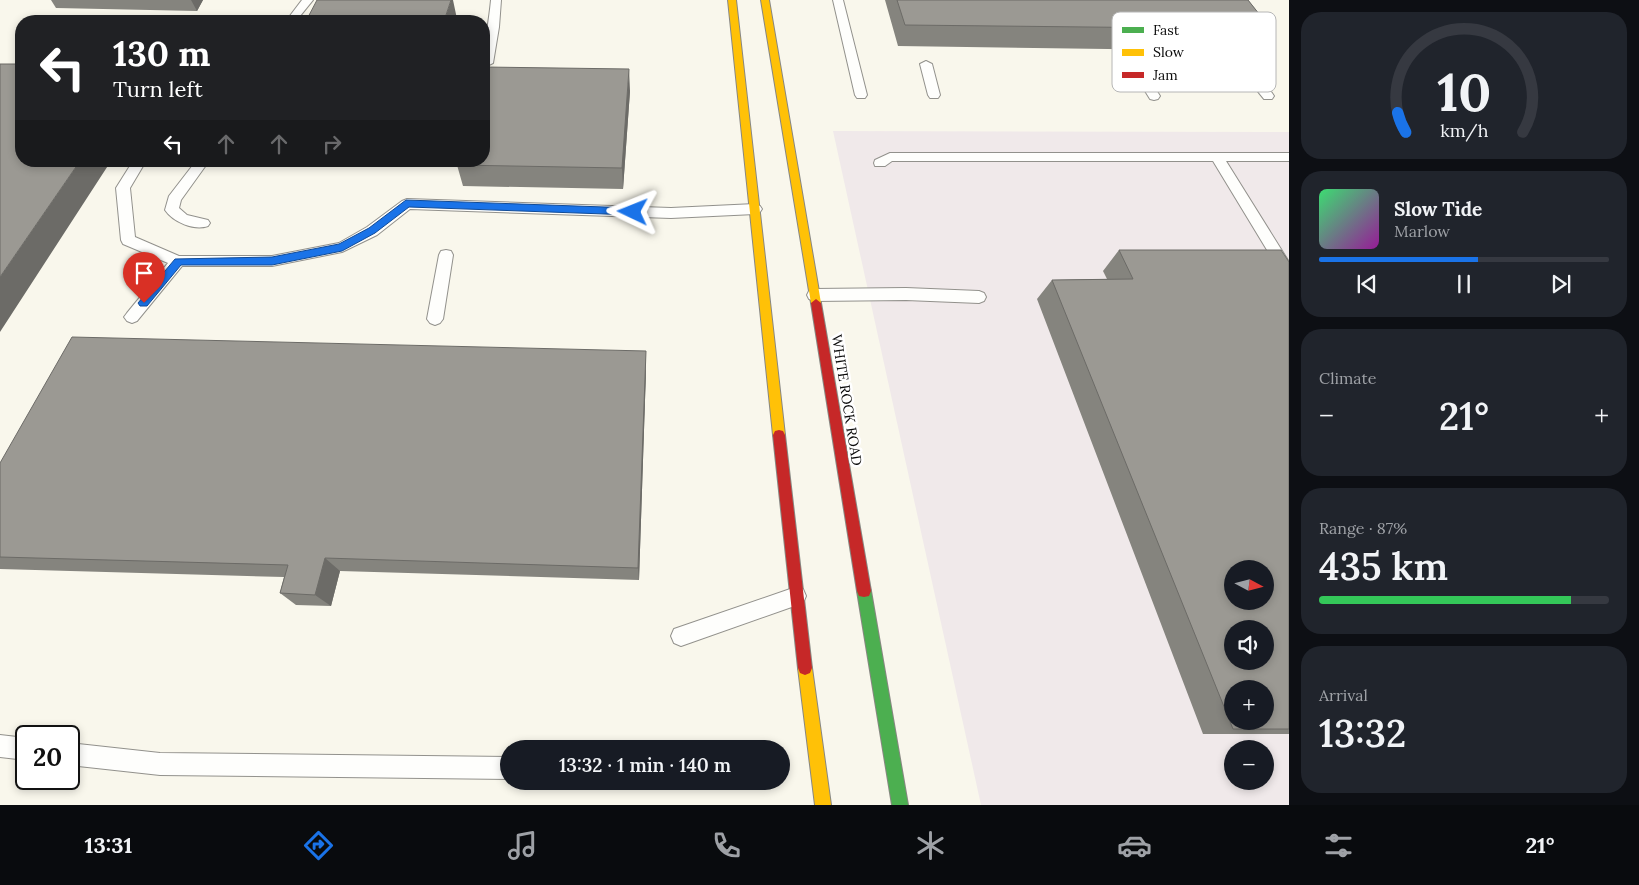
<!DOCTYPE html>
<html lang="en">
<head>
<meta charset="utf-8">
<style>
	:root { --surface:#171b24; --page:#20242c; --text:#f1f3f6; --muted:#9ea1a6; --line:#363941; --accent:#1a73e8 }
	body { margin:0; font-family:Lora,serif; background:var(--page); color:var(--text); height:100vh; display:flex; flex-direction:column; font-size:19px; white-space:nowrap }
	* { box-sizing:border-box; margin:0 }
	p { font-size:16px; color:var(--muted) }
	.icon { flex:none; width:28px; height:28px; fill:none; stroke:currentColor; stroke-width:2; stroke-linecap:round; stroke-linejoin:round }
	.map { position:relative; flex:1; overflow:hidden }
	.details { display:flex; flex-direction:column; gap:12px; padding:12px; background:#0d0f14; width:350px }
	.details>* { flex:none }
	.top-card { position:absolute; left:15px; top:15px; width:475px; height:152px; border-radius:20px; box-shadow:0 2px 8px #0003; background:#202124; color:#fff; overflow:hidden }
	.needle { width:32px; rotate:97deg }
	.controls { position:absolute; left:1224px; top:560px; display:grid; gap:10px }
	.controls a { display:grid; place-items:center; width:50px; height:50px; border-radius:50%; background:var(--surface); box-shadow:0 2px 8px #0003; font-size:25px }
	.speed { position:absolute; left:15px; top:725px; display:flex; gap:10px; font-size:25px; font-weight:700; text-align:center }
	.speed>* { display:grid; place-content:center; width:65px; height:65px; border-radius:50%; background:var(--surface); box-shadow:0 2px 8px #0003; line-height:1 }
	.speed .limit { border:2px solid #111; border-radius:8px; background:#fff; color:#111 }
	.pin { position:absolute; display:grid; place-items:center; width:42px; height:42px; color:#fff; margin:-51px -21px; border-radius:50% 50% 50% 0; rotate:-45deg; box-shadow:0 0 5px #0007 }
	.pin .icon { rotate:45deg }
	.me { position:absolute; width:55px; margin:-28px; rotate:272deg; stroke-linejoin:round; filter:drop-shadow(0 0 4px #0008) }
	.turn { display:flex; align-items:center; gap:18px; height:105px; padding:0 15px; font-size:22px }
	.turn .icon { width:65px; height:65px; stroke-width:2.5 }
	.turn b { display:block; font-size:35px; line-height:42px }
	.lanes { display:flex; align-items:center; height:48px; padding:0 15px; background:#0003; justify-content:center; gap:25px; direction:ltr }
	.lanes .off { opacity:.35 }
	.big { font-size:38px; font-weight:600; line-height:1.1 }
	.details .card { flex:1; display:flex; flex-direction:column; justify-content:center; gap:8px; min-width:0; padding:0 18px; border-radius:20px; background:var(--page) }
	.details .dial { align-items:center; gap:0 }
	.dial svg { height:130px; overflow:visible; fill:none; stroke:var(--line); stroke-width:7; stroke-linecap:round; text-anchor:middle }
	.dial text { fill:var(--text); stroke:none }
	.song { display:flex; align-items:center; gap:15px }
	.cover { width:60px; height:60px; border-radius:8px; background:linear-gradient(135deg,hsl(140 70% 55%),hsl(300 70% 35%)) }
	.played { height:5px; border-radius:2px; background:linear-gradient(90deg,var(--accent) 55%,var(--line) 55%) }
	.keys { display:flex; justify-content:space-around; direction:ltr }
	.heat { display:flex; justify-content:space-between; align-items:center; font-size:28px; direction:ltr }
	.charge { height:8px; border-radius:4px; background:linear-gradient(90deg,#34c759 87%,var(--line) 0) }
	.trip { position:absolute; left:500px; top:740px; width:290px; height:50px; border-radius:25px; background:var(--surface); box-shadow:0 2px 8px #0003; font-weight:600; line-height:50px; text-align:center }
	.dock { display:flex; height:80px; justify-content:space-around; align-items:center; background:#090b0e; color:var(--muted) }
	.dock .icon { width:35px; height:35px }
	.dock .on { color:var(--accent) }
	.dock b { font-size:22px; color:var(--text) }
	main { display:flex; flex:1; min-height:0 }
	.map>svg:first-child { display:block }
</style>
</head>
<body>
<main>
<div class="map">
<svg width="1289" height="805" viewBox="0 0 1289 805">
	<rect width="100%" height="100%" fill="#f9f7ec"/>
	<path fill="#f0e9ea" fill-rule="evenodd" d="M833,131L1289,132V805H981ZM1232,569H1265V601H1232ZM1232,629H1265V661H1232ZM1232,689H1265V721H1232ZM1232,749H1265V781H1232Z"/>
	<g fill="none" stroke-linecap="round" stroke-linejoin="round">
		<g stroke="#92918c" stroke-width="2">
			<path id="lane" d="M302,0H313L296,21H286Z
				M491,0H501L499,27L493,63L487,66H484C484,44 489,22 491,0Z
				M833,0H843L867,95L865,98H857L855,95Z
				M926,61L932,64L940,95L938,98H930L928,95L920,64Z
				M1135,62L1139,63L1160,96L1158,99L1154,100L1150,99L1129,65Z
				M1243,63L1247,64L1272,93L1274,96L1272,99H1264L1239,68L1237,66Z
				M890,153H1289V161H1226L1289,262V279L1284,278L1213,161H892L885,166H875L874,163L875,160Z
				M133,161H146L130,188L135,237L179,256H272L339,243L367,227L402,201L407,199L671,208L755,204L760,206L762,209L760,212L755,214L671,218L410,209L377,235L342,252L272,266H182L137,321L132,323L127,321L124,317L127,313L168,263L123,244L121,240L116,188Z
				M196,161H209L181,200L179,208L187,215L208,220L210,223L208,226C194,231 173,222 165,210L169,196Z
				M446,250L451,251L453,255L443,319L440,323L435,325L430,323L427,319L439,255L441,251Z
				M906,288L979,291L984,293L986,297L984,301L979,303L906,300L814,301L809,299L807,295L809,291L814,289Z
				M796,587L803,589L806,596L803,603L681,646L674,643L671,636L674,629Z
				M0,735L26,738V760L0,757Z
				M69,743L160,753L509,757V779L160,775L69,765Z"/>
		</g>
		<g stroke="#888782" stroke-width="2">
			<path id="fast" d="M864,585L869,586L871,591L908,805H892L857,591L859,586Z"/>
		</g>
		<g stroke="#888782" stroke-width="2">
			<path id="slow" d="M728,0H736L785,435L783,439L779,440L775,439L773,435Z
				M761,0H769L821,303L816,307L811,303Z
				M805,661L810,663L812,668L831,805H815L798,668L800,663Z"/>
		</g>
		<g stroke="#888782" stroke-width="2">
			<path id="jam" d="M816,299L821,303L871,591L869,596L864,597L859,596L857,591L811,303Z
				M779,430L783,431L785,435L812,668L810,673L805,675L800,673L798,668L773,435L775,431Z"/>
		</g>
		<use href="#lane" fill="#fefefc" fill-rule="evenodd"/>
		<use href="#fast" fill="#4caf50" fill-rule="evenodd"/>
		<use href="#slow" fill="#ffc107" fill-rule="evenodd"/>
		<use href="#jam" fill="#c62828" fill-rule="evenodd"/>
	</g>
	<path fill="#85847e" d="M51,0H203L197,11L56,8Z
		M885,0H1248L1271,29L1254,51L898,46Z
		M630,91L623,189L463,186L457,165Z
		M1119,250L1289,262V734H1203L1037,299L1052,280L1107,279L1103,271Z
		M646,370L639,580L340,571L331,606L296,605L280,593L284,577L0,569V463Z"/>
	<path fill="#6c6b67" d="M191,0H203L197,11Z
		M451,0H453L457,19L456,21H444Z
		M629,69L630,91L623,189L622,168Z
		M80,161H111L0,332V277Z
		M646,351V370L639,580L638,568Z
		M325,558L340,571L331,606L315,595Z"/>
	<path fill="#9b9993" stroke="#6c6b67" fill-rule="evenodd" d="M317,0H451L444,21H306Z
		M897,0H1248L1271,29L905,25Z
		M0,64H21V161H80L0,277Z
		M484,67L629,69L622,168L457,165L458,161H484Z
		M1119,250H1281L1289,262V729H1233L1052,280L1133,279ZM1232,569H1265V601H1232ZM1232,629H1265V661H1232ZM1232,689H1265V721H1232Z
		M72,337L646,351L638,568L325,558L315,595L280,593L288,565L0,557V463Z"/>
	<path fill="#1a73e8" stroke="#114b97" d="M406,200L633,208L638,212L633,215L409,207L375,233L342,251L272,265H181L147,306H140L138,303L175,259L272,257L339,244L369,228Z"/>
	<g text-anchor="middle" stroke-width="5" stroke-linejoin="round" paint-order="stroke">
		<g font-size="14" fill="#0a0a0a" stroke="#fff">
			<text transform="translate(847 400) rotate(81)" y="5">WHITE ROCK ROAD</text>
		</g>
	</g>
	<rect x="1112" y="12" width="164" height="80" rx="8" fill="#fff" stroke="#b6b6b6" stroke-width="1"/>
	<rect x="1122" y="27" width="22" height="6" fill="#4caf50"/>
	<rect x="1122" y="49" width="22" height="7" fill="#ffc107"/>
	<rect x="1122" y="72" width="22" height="6" fill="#c62828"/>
	<g font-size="14" fill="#0a0a0a">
		<text x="1153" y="35">Fast</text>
		<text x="1153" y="57">Slow</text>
		<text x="1153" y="80">Jam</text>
	</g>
</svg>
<div class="controls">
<a><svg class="needle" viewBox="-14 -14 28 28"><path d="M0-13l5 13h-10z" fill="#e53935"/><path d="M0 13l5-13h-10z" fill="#9ea1a6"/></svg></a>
<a><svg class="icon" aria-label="sound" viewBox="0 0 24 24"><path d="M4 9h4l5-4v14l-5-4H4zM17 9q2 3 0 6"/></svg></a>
<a>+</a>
<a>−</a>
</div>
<div class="speed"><div class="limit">20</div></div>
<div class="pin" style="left:144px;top:303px;background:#d93025"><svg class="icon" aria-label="arrive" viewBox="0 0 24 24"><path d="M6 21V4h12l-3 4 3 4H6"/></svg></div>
<svg class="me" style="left:633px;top:212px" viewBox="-20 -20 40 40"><path d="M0-17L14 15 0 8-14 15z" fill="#1a73e8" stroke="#fff" stroke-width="4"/></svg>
<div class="trip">13:32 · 1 min · 140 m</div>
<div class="top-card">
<div class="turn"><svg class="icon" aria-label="left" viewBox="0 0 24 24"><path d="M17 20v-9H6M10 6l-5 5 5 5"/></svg><div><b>130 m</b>Turn left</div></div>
<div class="lanes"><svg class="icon" aria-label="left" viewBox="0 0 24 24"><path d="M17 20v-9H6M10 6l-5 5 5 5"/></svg><svg class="icon off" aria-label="ahead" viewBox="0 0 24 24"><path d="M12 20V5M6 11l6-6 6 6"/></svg><svg class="icon off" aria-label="ahead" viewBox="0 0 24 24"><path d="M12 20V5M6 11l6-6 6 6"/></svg><svg class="icon off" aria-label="right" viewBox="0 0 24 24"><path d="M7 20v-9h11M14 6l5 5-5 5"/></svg></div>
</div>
</div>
<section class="details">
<div class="card dial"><svg viewBox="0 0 100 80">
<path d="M14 69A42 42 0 1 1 86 69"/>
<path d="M14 69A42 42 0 0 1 9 57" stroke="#1a73e8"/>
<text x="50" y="56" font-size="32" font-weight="700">10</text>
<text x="50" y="72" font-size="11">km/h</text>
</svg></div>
<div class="card">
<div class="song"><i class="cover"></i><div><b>Slow Tide</b><p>Marlow</p></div></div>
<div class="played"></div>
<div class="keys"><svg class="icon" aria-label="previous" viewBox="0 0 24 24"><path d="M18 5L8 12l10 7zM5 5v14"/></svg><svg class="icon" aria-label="pause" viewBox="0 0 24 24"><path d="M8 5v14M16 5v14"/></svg><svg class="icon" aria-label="next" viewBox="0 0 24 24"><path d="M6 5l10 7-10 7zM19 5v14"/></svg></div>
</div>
<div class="card"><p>Climate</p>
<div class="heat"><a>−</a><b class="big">21°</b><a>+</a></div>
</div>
<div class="card"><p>Range · 87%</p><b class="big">435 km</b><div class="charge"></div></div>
<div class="card"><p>Arrival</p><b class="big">13:32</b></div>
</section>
</main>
<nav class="dock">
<b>13:31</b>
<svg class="icon on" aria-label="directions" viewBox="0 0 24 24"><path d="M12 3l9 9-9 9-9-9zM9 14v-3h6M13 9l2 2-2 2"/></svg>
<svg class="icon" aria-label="music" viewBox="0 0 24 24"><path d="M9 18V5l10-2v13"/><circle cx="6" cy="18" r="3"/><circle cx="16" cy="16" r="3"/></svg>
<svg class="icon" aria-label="phone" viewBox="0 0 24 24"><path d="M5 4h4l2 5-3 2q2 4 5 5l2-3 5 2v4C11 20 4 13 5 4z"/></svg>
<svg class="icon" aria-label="climate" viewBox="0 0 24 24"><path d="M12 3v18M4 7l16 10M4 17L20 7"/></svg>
<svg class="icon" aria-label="car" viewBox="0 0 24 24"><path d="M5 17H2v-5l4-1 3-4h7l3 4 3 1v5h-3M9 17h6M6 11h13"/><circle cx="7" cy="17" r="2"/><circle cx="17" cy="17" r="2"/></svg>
<svg class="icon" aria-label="filters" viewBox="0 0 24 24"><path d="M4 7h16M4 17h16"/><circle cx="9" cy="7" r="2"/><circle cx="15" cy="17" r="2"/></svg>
<b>21°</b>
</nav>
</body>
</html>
